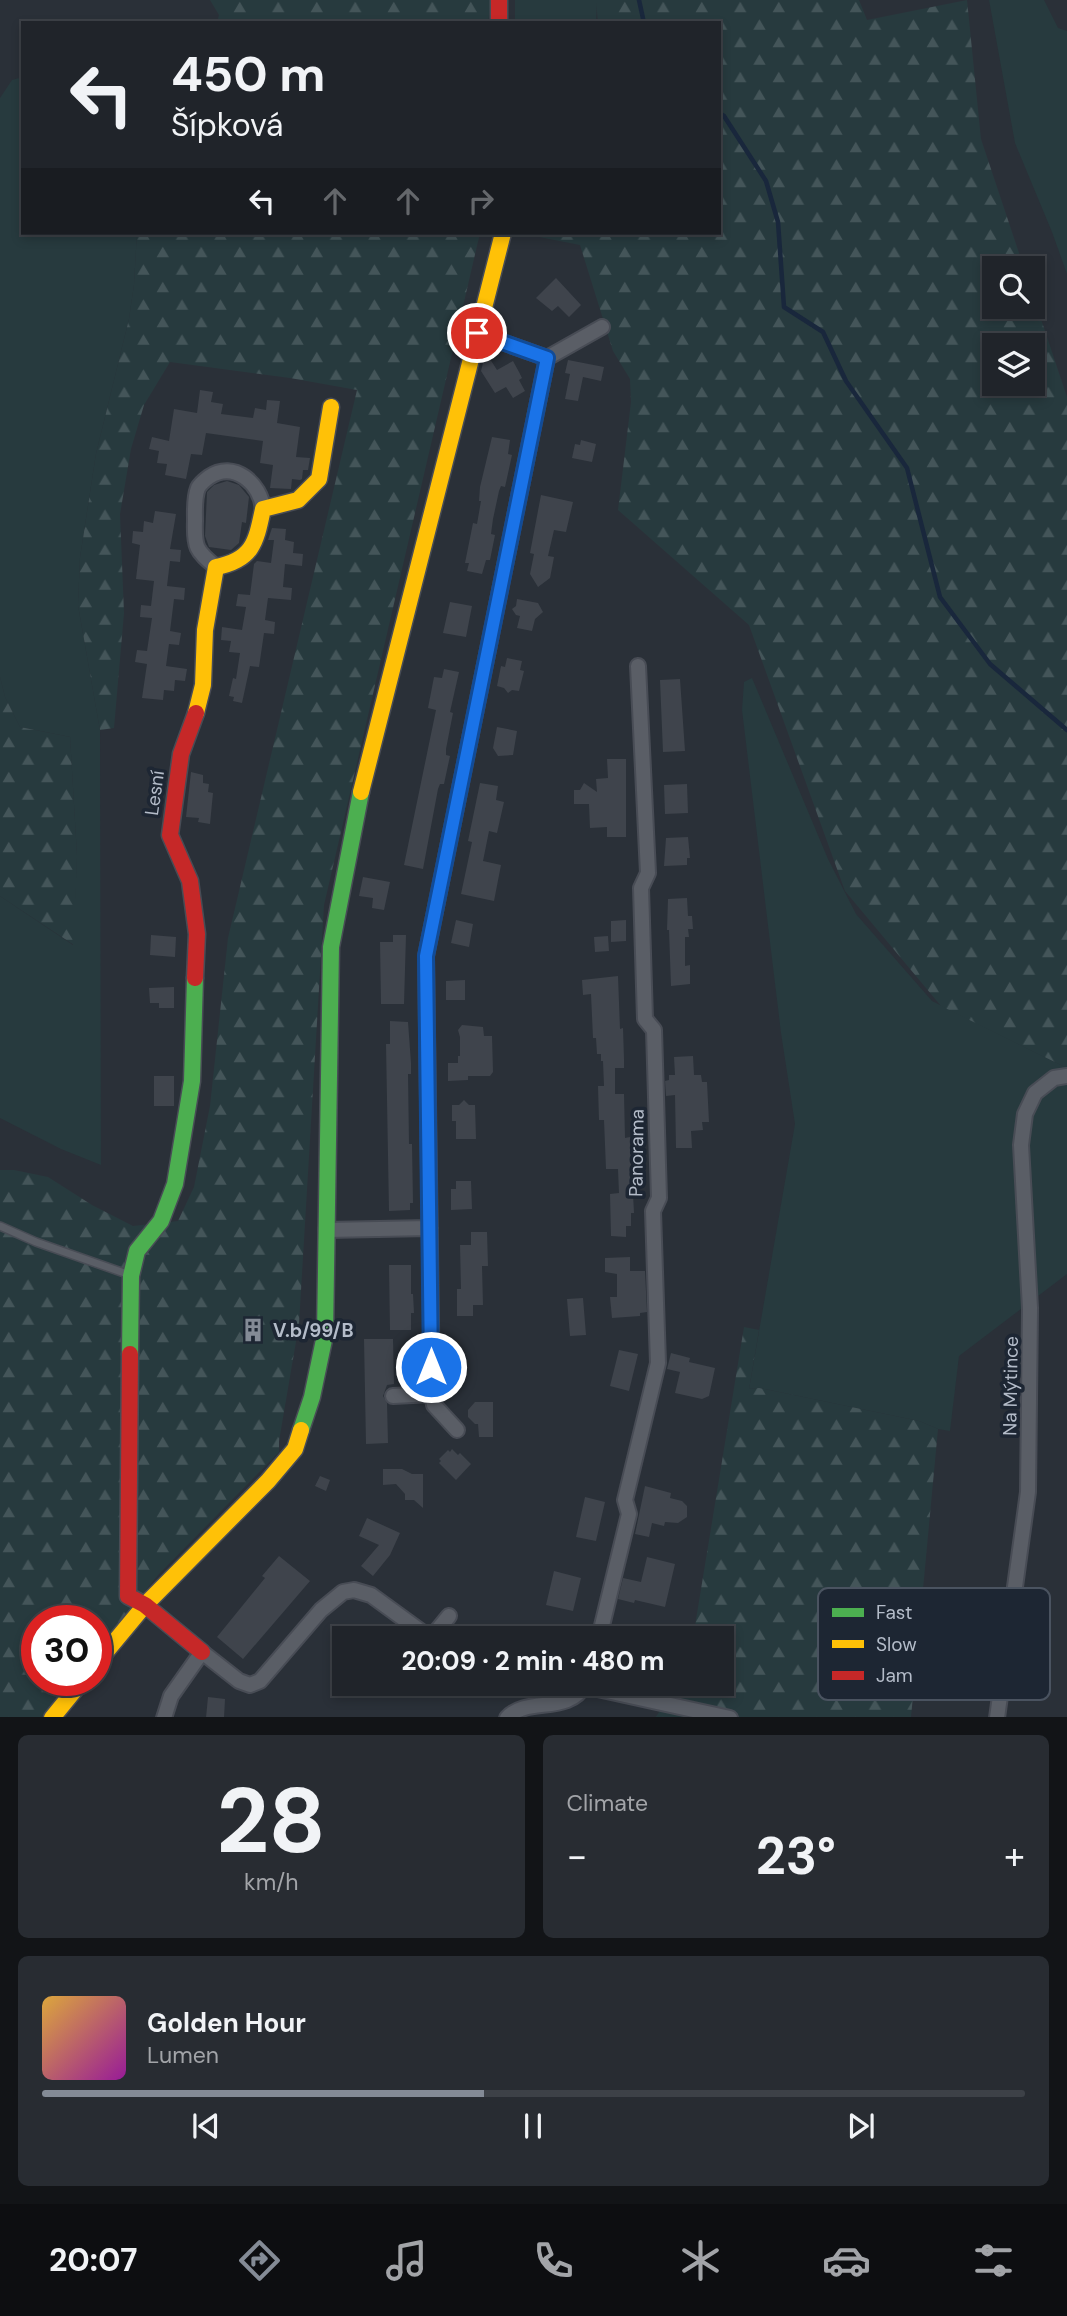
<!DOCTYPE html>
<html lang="en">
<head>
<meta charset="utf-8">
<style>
	:root { --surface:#20242a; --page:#282c32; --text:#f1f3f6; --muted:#a2a4a8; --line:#3d4147; --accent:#848b96 }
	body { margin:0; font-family:"DM Sans",sans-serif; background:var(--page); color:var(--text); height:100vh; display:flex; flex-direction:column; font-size:26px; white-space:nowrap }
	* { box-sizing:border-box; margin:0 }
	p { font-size:23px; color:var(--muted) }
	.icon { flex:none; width:38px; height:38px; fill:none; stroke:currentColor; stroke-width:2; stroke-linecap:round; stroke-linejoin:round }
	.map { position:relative; height:1717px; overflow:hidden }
	.details { display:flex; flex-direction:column; gap:18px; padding:18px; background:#121417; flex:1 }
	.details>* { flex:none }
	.banner { position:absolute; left:21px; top:21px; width:700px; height:214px; border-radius:0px; box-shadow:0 4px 10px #0003,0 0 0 2px var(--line); background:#20242a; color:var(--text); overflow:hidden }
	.controls { position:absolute; left:982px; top:256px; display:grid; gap:14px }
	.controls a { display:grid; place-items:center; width:63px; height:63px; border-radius:0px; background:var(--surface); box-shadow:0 4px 10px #0003,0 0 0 2px var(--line); font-size:35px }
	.speed { position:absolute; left:21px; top:1605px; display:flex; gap:14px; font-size:35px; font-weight:700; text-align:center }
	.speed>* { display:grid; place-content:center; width:91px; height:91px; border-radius:50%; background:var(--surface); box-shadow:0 4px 10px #0003,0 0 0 2px var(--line); line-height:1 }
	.speed .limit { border:10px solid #d22; background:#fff; color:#111 }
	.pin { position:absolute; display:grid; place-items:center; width:60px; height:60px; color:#fff; margin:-30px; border:4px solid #fff; border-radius:50%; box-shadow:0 2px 7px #0007 }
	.me { position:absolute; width:77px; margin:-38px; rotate:0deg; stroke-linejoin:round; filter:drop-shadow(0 0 5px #0008) }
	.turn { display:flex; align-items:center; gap:24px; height:147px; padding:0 35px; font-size:32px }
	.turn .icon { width:91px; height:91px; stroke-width:2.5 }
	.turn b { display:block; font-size:49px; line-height:60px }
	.lanes { display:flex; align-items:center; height:66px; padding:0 35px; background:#0003; justify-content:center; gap:35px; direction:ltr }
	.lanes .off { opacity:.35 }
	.big { font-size:52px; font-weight:700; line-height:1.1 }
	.details .tile { flex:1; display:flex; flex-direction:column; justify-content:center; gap:10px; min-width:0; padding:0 24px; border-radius:10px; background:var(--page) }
	.details .dial { align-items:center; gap:0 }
	.dial b { font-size:91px; line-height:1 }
	.song { display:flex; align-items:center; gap:21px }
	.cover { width:84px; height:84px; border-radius:10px; background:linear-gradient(135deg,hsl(40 70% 55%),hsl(300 70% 35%)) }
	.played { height:7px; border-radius:4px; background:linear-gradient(90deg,var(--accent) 45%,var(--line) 45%) }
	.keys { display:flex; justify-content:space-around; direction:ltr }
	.heat { display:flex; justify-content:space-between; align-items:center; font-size:38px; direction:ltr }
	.details .tiles { flex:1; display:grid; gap:18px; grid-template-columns:1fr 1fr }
	.tile:last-child { grid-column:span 2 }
	.trip { position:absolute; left:332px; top:1626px; width:402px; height:70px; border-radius:0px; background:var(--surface); box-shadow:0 4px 10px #0003,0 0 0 2px var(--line); font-weight:700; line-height:70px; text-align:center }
	.tab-bar { display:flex; height:112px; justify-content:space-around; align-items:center; background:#0d0e11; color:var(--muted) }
	.tab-bar .icon { width:49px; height:49px }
	.tab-bar .selected { color:var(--accent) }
	.tab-bar b { font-size:32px; color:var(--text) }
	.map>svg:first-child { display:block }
</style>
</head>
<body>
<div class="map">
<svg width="1067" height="1718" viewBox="0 0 1067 1718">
	<defs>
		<pattern id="forest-firs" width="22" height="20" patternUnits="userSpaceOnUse" patternTransform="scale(1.75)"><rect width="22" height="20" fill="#273a3e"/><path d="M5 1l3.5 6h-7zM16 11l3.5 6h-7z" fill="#445559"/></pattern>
	</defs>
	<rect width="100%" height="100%" fill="#2a3038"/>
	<path fill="#273a3e" d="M515,0H597L596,23H515Z
		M989,0H1044L1058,28L1067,31V274L1052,232L1015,143Z
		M23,77V233H137L134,285L129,319L96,454L80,558L78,605L100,730L101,1165L61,1149L0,1118V896L73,945L77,856L70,737L20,727L5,697L0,677V98L12,80Z
		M752,678L828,859L856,914L932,1001L1067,1068V1274L959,1356L950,1431L938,1429L919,1421L759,1388L749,1389L795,1124L781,1033L742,710L744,682Z"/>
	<path fill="url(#forest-firs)" fill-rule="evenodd" d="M210,0H491L488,23H217L219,15Z
		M596,0H859L867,20L967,0L981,139L1024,268H994V306H1032L1033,295L1067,397V1068L941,1006L845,891L749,625L618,510L631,402L630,379L613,351L580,245L519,233H719V23H598ZM994,345H1032V383H994Z
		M137,233H480L324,905L299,1324L279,1441V1452L158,1575L96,1651V1620H37V1680H72L42,1717H0V1170H14L48,1177L92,1205L133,1226L178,1221L194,1187L210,1106L228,938L357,390L290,378L170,362L144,405L131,449L120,514L124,613L114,728L100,730L78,605L80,558L96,454L129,319L134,285Z
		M0,677L5,697L20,727L70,737L77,856L74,945L0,896Z
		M744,1327L759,1330L749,1389L759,1388L919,1421L938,1429L911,1717L655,1718L679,1684H723V1638H693Z"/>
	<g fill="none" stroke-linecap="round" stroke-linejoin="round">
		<path stroke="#19273c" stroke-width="4.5" d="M639,0L644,23
			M719,113L724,116L766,181L778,222L784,307L823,332L846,381L907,468L940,597L990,664L1067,730"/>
	</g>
	<path fill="#3f444c" d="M556,278L581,305L569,317L558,306L552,311L536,298Z
		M490,359L497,370L513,361L519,372L522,378L519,380L525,391L513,398L506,387L495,393L481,371L483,363Z
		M568,360L604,367L601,381L583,377L578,401L565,399L570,374L565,373Z
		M200,390L213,392L211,402L223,404L221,414L253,418L255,408L266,410L267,400L280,401L277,423L300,427L296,457L310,458L308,470H303L302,479L300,480L292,479L291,489L270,488L273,465L260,463L263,441L206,433L202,455L191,454L186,479L165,475L167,464L157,463L159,451L149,449L152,437L169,441L174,409L197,413Z
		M492,437L510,440L508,454L512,455L505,487L501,486L499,491L493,519L491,534L495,535L490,560H486L482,574L467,571L469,563H465L473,523L477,524L481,501H479L480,487Z
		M581,440L596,444L592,462L572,458L575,444L580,445Z
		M227,481L239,485L249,497L246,523L242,522L239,543L231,550L209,547L205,536L207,492L214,485Z
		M541,495L573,502L566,532L554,530L548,556L554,557L550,578L538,587L530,574L534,554L530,553Z
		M155,511L176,514L170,549L181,550L180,562L170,561L167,586L185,588L184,600L174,599L170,631L181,633L179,645L169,644L166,666L187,669L185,681L175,680L174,691L164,690L163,700L142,698L147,664L135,662L137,650L147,651L152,618L140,617L141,605L151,606L154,581L136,579L140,545L132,543L133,531L143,532L144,521L153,523Z
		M272,528L286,529L285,540L294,542L293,553L303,554L302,566L285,564L283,587L292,588L291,600L268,598L265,620L275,622L274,634L264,633L259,667L250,666L242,703L233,701L234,697L229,696L233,678L236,679L240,653L229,652L231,641L221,640L222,627L242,630L246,607L236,606L238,594L250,595L254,564L257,561L271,563L274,540H268Z
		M517,599L538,603L543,612L535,619L532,631L517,628L520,616L516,615L512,609L516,606Z
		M450,602L472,606L466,637L443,633Z
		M507,658L522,661L520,670L524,671L519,691L512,690L508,693L504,688L497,686L501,666L505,667Z
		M444,669L459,672L450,712L453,713L446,749V755L450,756L444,784H440L438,789L423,869L404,865L436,710L428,708L434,677L442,678Z
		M680,679L685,751L663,752L660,680Z
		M497,727L517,731L513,755L498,756L493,748Z
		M607,759H626V837H607V827L590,828L589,804H574V790H580L584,783L597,792L596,779L608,778Z
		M191,772L203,775V783L209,784L208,792L213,793L210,824L198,822L199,818L186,817Z
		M480,783L498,786L496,800L504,802L497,833L489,831L483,861L501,865L494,901L461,894L472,842L468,841Z
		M687,784L688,813L665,814L664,785Z
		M688,837L690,858H687V865L664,866L666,838Z
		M363,877L390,882L384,910L372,908L373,898L359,896Z
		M687,898L688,916H692L693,929H688L689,937H685V966L690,965V984L671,986L669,930H667L668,899Z
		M456,920L473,924L469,947L451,943Z
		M626,920V941L611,942V921Z
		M151,935L176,937L175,957L150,955Z
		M393,935H406L404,1004H381L380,942H393Z
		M608,936L609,951L595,952L594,937Z
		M618,976L620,1029L623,1028L624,1059V1068H615V1094H624L625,1138L630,1137L634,1213H631V1226H626V1237L611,1236L610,1194L619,1193L618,1169H606L604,1120H599L598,1086H604L603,1061H601V1054H597L596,1038H593L591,994L583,995L582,980Z
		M465,980V1000H446V981Z
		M174,987V1008H159V1003H150L149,988Z
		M390,1021L408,1022L411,1063V1074H408L409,1144H412L413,1203H410V1210L389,1211L386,1044H390Z
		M462,1025L483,1027L484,1036H492L493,1072L490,1076H468V1080L448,1081V1063H458V1056H460V1037L458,1030Z
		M693,1056L694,1075H701L702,1082H707L709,1122H702L703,1130L691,1131L692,1148H676L675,1095L666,1096L665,1081L669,1080V1075H675L674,1057Z
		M154,1076H174V1106H154Z
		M464,1100L469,1105H475L476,1139H456V1121H452V1105H459Z
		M456,1181H471L472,1209L451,1210V1189H456Z
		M471,1232H487L488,1266H482L483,1305H473V1316H457V1289H461L460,1245H471Z
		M630,1257V1271H645L647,1312L640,1313V1316L612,1318L610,1297H617V1274L605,1272V1258Z
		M389,1265H411V1294H413L414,1313H411V1330H390Z
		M583,1298L586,1335L570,1336L567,1299Z
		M364,1339H393L394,1384L387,1385L383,1396L387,1403L388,1443L366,1444Z
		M619,1350L638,1354L629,1391L610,1386Z
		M671,1353L690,1358L689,1362L715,1368L709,1396L702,1399L675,1393L680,1372L667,1369Z
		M475,1402H493V1437H479L478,1424H475L468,1417V1410Z
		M452,1449L458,1455L460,1453L471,1464L456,1480L439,1463L441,1461L439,1459L448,1450L450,1452Z
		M383,1469H402L412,1474H423V1508L414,1500H405V1494L396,1484L383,1485Z
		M320,1476L330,1480L326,1491L315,1486Z
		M645,1486L671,1493L670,1498L682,1501L687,1506V1517L678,1523L665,1522L664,1526L652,1523L649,1537L635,1534Z
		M585,1497L605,1502L596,1541L576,1537Z
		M367,1518L400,1533L390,1555L373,1576L361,1566L379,1545L359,1536Z
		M279,1556L310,1581L243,1659L217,1637L265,1578L262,1576Z
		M647,1557L675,1564L665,1607L635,1600L634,1603L618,1599L623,1578L641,1582Z
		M554,1571L581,1578L573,1611L546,1605Z
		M208,1697L225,1699L224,1718H206Z"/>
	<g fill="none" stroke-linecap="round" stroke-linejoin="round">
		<g stroke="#484c55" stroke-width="10">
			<path id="lane" d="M0,1226L36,1242L130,1275"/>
		</g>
		<g stroke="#484c55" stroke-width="18">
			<path id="street" d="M547,358L602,327
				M216,567C196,551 194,547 195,521C195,511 194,498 198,488C200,484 205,480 209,477C234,460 261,484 263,509
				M326,1230L430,1228
				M393,1396L432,1394
				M457,1430L434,1405L432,1394L426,956L547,358L477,333
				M431,1638L449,1616
				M599,1638L629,1514L625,1500L658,1363L653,1211L659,1198L654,1030L645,1019L641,888L648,873L638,666
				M584,1686L730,1718
				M164,1718L171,1696L202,1652L239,1681L250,1685L260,1681L321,1610L343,1592L354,1590L371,1595L430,1638
				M507,1718C527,1696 569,1715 585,1684
				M997,1718L1028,1492L1030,1308L1021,1145L1025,1114L1035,1093L1054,1078L1067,1076"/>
		</g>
		<g stroke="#484c55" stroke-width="19">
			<path id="fast" d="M130,1354L131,1276L137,1251L161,1221L175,1184L192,1081L195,978
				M301,1430L312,1397L325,1335L331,947L361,792"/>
		</g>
		<g stroke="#484c55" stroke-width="19">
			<path id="slow" d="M196,713L203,685L205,630L216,567C253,560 256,542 263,509L298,500L319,479L331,407
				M361,792L503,233
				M96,1664L145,1605L268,1481L295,1449L301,1430
				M52,1718L83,1680"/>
		</g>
		<g stroke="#484c55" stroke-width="19">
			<path id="jam" d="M499,0V23
				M195,978L197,934L190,881L170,835L181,754L196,713
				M130,1354L128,1596L145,1605L202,1652"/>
		</g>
		<use href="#lane" stroke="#5a5e66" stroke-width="7"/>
		<use href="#street" stroke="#5a5e66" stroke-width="14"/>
		<use href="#fast" stroke="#4caf50" stroke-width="16"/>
		<use href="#slow" stroke="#ffc107" stroke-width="16"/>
		<use href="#jam" stroke="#c62828" stroke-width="16"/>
	</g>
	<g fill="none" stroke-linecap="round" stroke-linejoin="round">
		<g stroke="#114b97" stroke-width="18">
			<path id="route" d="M431,1367L426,956L547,358L477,333"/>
		</g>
		<use href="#route" stroke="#1a73e8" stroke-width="12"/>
	</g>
	<defs>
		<g id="building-bare" transform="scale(1.89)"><path d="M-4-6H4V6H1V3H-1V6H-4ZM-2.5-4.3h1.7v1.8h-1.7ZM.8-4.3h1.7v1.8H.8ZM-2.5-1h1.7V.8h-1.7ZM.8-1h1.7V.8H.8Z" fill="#848b96" stroke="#1d2633" stroke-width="2.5" paint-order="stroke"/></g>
	</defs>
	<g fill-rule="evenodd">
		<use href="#building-bare" x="253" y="1330"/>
	</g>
	<g text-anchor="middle" stroke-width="7" stroke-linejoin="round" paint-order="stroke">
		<g font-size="19" fill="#b4bcc9" stroke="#1d2633">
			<text transform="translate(154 793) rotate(-82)" y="7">Lesní</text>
			<text transform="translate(636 1153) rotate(-89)" y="7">Panorama</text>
			<text transform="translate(1010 1386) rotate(-89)" y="7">Na Mýtince</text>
		</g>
		<g font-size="19" font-weight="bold" fill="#b4bcc9" stroke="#1d2633" text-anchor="start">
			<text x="273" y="1337">V.b/99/B</text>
		</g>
	</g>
	<rect x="818" y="1588" width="232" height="112" rx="10" fill="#1d2633" stroke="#4a5360" stroke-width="2"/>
	<rect x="832" y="1608" width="32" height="9" fill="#4caf50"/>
	<rect x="832" y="1640" width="32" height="8" fill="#ffc107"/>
	<rect x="832" y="1671" width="32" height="9" fill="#c62828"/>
	<g font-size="19" fill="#b4bcc9">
		<text x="876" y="1619">Fast</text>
		<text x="876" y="1651">Slow</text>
		<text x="876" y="1682">Jam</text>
	</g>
</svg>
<div class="controls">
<a><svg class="icon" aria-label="search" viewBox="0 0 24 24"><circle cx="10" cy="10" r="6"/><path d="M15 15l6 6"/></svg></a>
<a><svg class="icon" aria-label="layers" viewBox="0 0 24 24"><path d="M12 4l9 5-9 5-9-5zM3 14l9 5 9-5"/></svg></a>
</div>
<div class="speed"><div class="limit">30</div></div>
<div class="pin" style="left:477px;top:333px;background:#d93025"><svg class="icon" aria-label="arrive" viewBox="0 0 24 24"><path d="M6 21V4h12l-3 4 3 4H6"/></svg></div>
<svg class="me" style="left:431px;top:1367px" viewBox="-20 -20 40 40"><circle r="17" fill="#1a73e8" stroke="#fff" stroke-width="3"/><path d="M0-11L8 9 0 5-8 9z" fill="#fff"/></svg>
<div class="trip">20:09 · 2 min · 480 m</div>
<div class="banner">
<div class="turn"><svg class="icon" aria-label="left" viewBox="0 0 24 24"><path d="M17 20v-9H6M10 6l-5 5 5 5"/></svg><div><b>450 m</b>Šípková</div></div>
<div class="lanes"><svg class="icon" aria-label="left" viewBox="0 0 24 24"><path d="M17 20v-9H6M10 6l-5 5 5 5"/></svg><svg class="icon off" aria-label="ahead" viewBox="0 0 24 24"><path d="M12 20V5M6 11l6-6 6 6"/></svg><svg class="icon off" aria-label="ahead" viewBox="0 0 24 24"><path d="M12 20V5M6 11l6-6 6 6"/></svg><svg class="icon off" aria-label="right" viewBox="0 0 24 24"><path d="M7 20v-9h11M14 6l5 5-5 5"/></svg></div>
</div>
</div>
<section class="details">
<div class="tiles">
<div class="tile dial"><b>28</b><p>km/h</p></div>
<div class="tile"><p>Climate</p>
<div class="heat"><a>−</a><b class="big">23°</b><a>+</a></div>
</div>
<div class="tile">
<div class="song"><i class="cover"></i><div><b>Golden Hour</b><p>Lumen</p></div></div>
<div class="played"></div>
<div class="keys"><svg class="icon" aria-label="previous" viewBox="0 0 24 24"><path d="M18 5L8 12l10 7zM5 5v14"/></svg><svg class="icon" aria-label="pause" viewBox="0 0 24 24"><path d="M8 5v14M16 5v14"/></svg><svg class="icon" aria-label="next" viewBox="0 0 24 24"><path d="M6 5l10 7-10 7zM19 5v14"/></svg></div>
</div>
</div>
</section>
<nav class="tab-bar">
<b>20:07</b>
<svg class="icon selected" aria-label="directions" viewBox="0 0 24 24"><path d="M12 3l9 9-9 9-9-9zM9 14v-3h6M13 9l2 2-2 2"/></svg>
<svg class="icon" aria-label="music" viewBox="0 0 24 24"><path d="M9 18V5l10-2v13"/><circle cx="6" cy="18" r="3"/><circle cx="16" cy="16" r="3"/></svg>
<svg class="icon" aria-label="phone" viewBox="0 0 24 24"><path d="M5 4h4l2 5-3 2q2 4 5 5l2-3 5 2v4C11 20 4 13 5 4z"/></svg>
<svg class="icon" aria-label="climate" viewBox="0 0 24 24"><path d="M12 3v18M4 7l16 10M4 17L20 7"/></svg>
<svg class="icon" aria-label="car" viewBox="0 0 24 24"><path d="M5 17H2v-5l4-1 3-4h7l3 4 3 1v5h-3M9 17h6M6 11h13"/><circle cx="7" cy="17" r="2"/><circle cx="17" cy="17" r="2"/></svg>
<svg class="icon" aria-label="filters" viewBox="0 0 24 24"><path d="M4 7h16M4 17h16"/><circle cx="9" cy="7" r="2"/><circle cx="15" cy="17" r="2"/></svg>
</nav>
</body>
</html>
